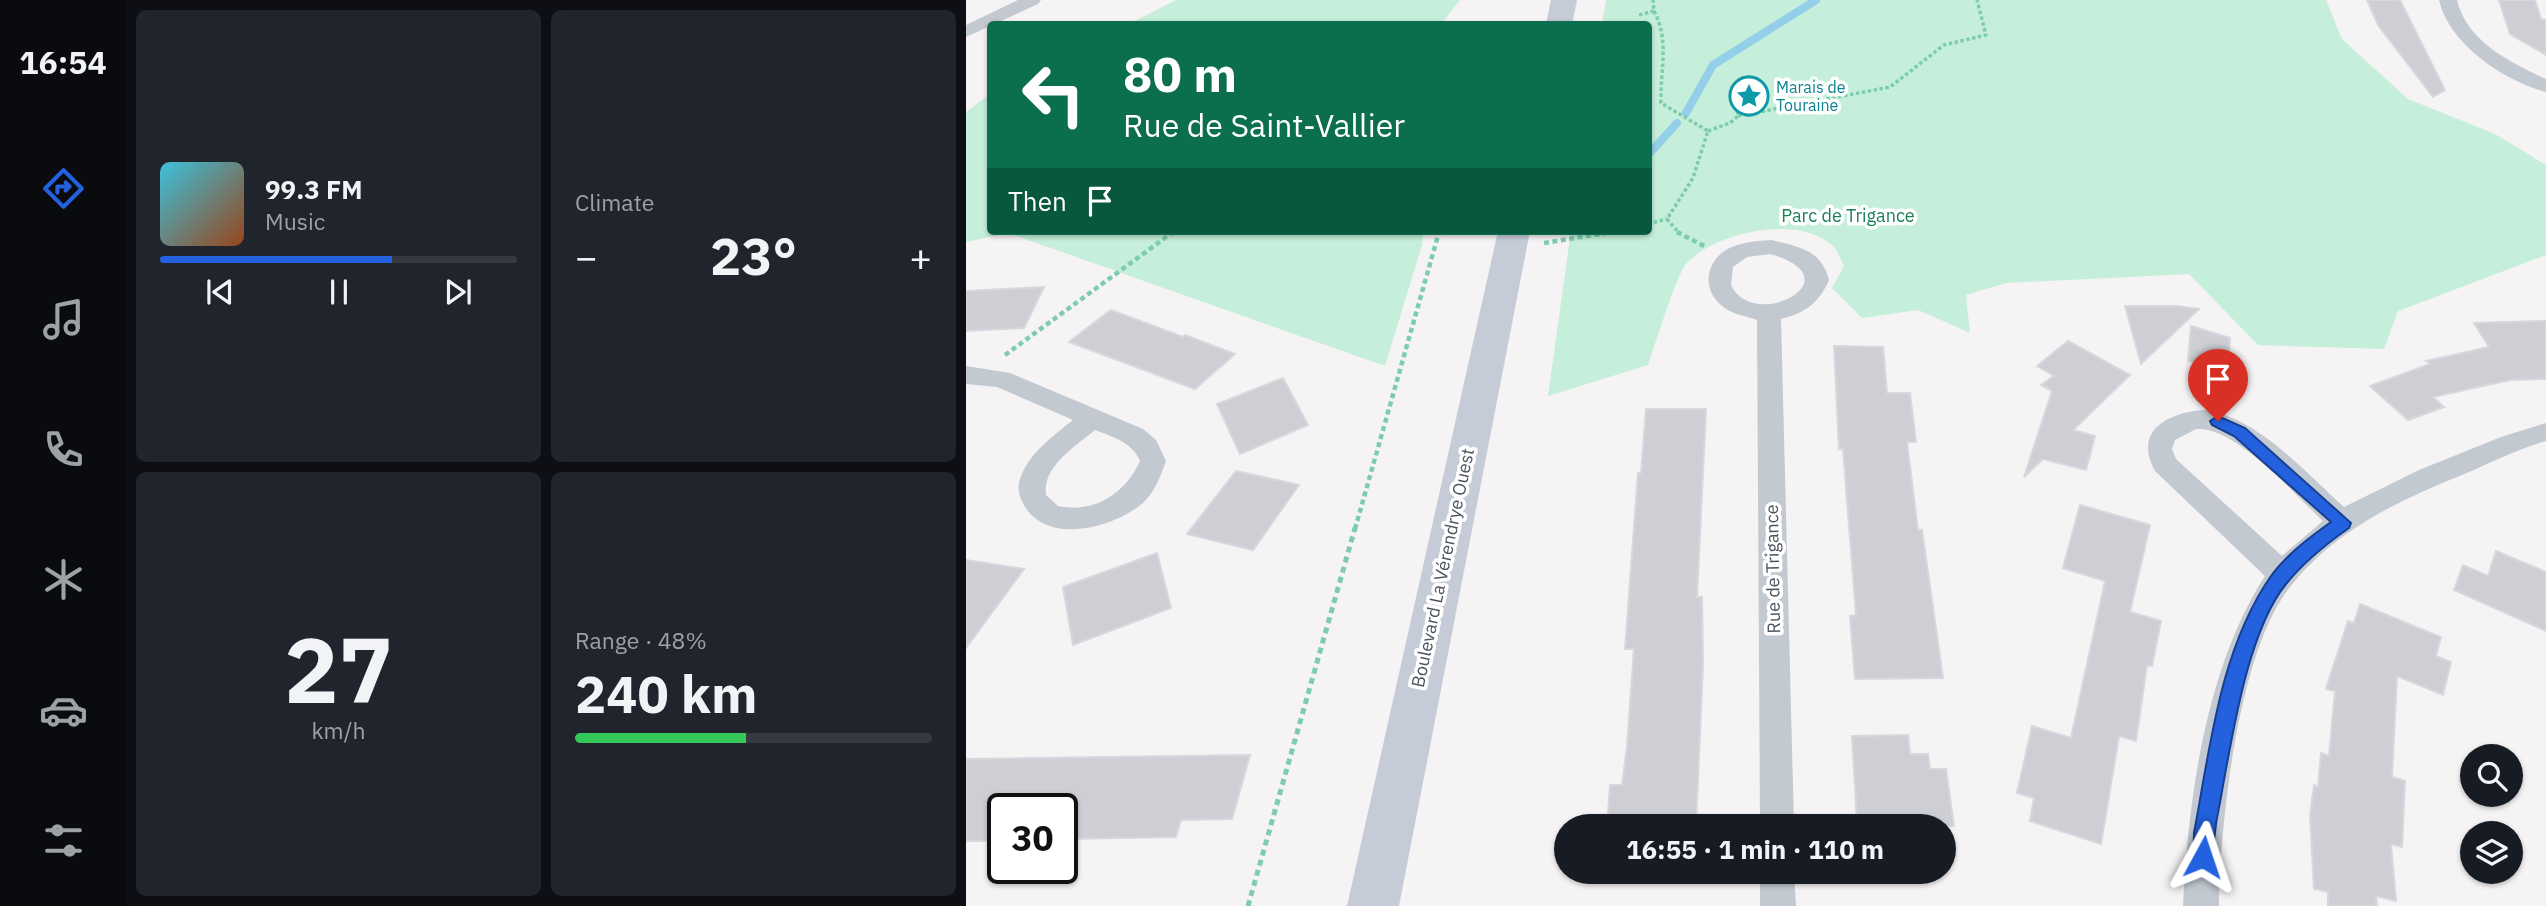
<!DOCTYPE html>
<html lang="en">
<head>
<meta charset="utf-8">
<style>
	:root { --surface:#171b24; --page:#20242c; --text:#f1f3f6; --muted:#9ea1a6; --line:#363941; --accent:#2361df }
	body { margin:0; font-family:"IBM Plex Sans",sans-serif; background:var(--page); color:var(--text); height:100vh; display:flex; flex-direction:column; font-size:26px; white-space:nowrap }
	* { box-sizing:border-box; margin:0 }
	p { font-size:23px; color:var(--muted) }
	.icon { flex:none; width:38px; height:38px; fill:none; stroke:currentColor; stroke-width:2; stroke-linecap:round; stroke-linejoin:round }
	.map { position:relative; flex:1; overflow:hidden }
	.drawer { display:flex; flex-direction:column; gap:10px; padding:10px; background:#0d0f14; width:840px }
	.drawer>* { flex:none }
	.hud { position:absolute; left:21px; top:21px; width:665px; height:214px; border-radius:7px; box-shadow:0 2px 5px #0004; background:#0b6e4f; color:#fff; overflow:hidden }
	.tools { position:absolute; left:1494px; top:744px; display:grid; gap:14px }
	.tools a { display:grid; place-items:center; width:63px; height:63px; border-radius:50%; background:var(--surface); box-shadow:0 2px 5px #0004; font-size:35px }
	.speed { position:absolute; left:21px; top:793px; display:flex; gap:14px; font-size:35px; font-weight:700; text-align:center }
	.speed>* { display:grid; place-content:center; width:91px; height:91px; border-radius:50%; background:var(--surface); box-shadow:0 2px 5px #0004; line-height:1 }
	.speed .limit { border:4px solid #111; border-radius:10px; background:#fff; color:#111 }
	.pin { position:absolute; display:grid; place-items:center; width:60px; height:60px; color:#fff; margin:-72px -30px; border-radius:50% 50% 50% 0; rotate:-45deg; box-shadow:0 0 7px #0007 }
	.pin .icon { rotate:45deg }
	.me { position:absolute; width:77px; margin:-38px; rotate:5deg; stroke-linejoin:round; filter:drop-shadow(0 0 5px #0008) }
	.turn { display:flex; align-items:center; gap:24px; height:147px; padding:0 21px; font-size:32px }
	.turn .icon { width:91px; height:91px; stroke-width:2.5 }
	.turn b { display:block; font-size:49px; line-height:60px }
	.then { display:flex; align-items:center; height:66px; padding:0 21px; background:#0003; gap:14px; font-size:26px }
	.big { font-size:52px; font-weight:700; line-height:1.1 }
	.drawer .card { flex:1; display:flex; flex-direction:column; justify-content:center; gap:10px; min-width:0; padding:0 24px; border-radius:10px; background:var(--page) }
	.drawer .dial { align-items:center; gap:0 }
	.dial b { font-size:91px; line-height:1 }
	.song { display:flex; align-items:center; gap:21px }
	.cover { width:84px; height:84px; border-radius:10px; background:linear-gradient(135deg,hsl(190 70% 55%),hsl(20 70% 35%)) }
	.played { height:7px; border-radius:4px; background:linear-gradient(90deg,var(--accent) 65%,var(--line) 65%) }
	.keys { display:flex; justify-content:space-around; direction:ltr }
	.heat { display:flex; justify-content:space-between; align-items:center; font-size:38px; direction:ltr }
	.charge { height:10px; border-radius:5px; background:linear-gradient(90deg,#34c759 48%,var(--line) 0) }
	.drawer .tiles { flex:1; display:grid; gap:10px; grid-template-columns:repeat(2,1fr) }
	.trip { position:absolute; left:588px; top:814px; width:402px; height:70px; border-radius:35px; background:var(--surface); box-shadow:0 2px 5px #0004; font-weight:700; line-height:70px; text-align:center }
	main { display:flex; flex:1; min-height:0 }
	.tab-bar { display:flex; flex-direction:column; width:126px; justify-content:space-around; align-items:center; background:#090b0e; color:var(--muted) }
	.tab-bar .icon { width:49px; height:49px }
	.tab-bar .current { color:var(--accent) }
	.tab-bar b { font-size:32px; color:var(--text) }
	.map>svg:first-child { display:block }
</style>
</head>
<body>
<main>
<nav class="tab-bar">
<b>16:54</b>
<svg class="icon current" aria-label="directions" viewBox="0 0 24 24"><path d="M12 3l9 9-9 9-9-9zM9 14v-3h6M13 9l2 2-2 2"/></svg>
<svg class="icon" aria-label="music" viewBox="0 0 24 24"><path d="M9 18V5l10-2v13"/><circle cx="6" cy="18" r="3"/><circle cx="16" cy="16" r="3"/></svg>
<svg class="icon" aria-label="phone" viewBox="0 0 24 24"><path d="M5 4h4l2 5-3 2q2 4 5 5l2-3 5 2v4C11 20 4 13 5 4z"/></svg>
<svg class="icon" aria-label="climate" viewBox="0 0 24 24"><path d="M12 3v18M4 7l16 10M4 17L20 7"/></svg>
<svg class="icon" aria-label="car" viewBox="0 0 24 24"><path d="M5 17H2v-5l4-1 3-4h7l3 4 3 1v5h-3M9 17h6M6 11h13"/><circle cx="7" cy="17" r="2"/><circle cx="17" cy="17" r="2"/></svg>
<svg class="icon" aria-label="filters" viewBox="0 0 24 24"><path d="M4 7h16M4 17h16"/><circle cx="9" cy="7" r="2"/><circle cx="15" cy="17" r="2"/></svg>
</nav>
<section class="drawer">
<div class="tiles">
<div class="card">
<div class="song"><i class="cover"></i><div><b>99.3 FM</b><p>Music</p></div></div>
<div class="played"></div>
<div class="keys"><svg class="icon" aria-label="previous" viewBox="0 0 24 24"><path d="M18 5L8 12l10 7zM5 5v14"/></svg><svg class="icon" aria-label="pause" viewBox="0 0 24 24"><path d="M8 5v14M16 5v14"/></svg><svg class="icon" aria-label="next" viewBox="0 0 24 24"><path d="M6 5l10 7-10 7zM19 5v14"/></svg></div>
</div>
<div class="card"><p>Climate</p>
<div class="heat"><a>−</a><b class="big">23°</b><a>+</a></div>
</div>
<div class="card dial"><b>27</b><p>km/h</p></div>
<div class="card"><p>Range · 48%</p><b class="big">240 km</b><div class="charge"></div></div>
</div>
</section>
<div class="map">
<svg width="1580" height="906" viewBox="0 0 1580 906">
	<rect width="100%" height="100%" fill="#f5f3f3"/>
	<path fill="#c5efda" d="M210,0H494L475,24H163Z
		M640,0H1360L1376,39L1442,99L1529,134L1580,165V255L1432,311L1418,349L1292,345L1223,274L1040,283L1000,295L1004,333L952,310L896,318L866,288L878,266C875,260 872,252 868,247C834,213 749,232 720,264C711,274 688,348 682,365L582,396L605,231H682V24H636Z
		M24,94V231H457L456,245L419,366L42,233L0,242V112Z"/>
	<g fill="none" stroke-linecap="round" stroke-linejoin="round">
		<path stroke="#94cfea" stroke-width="8" d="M720,113L747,65L850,0
			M682,155L711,123"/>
	</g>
	<path fill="#cdcfd5" stroke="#d7d8de" stroke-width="2" d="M1401,0H1434L1479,90L1467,97L1412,25Z
		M1533,0H1569L1575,19L1580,20V55L1544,34Z
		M78,287L58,328L0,331V291Z
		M1159,306H1210L1233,309L1175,364Z
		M145,310L217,337L219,335L269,354L229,389L103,342Z
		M1580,321V379L1544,380L1467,397L1478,407L1442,420L1404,386L1464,364L1460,361L1523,347L1508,323Z
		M1225,326L1264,338L1262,369L1222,361Z
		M1102,341L1164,375L1107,430L1129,436L1120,470L1077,459L1058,477L1086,391L1075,385L1088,376L1071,366Z
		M868,346L917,347L921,393H944L950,442H941L952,530H956L977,678L889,679L884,616L890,615L877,449H873Z
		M317,378L342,425L274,454L251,404Z
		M680,409H740L731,597H736L737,664L730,826H641L644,785H656L661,747L668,649H659L672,473H675Z
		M270,471L333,485L287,550L221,534Z
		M1114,505L1184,525L1164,612L1195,621L1186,666L1181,665L1170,741L1153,736L1135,844L1064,821L1068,798L1051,793L1066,726L1105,738L1139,581L1097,568Z
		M1530,551L1580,572V631L1488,590L1497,565L1522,576Z
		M191,553L205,608L107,645L97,587Z
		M0,560L58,569L0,648Z
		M1394,604L1475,637L1470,656L1485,662L1477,695L1431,676L1426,777L1439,781L1436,847L1425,844L1430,901L1410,896L1411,906H1362V892L1348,889L1344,816L1348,785L1352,787L1355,753L1363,756L1369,691L1360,689L1382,621L1388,623Z
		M942,735L944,754H962L964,769H980L988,826H947V821L891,822L886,736Z
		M284,755L266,819L215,820L210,837L96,839V808H37V841H0V759Z"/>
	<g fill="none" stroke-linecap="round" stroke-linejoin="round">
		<path stroke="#7eccae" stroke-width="3.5" stroke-dasharray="3.5 2.5" stroke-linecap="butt" d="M688,11C704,42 694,70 695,103L742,131L727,178L701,219L713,233
			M673,15L688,11L687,0
			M772,116L924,87L978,45L1020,35L1011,0
			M742,131L764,123L772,116L770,97
			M682,224L701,219
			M205,233L208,231
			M636,233L650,231"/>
		<path stroke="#7eccae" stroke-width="4.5" stroke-dasharray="5 3.5" stroke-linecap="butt" d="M711,232L740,247
			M578,243L647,232
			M39,355L207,232
			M389,529L473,232"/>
		<path stroke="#7eccae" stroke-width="5" stroke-dasharray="6 4.5" stroke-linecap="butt" d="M282,906L389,528"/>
		<path fill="#c2c9d1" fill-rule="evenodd" d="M52,0H75L72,4L0,37V25Z
			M1473,0H1491C1501,42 1544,62 1580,79V92C1538,81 1483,44 1473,0Z
			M805,240C833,247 855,249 863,280C853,303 839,313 815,319L828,826H794L791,320C780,316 764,314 755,305C734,287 741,257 766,247C778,242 792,241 805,240ZM804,254C892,279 787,333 765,285L767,267L781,257Z
			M0,366L44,373L177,429L190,440L200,461C195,475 189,492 177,503C147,528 81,546 58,505C53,496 51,489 54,479C62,454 87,436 107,420L31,387L0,384ZM129,430C147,437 166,442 174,461C160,493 128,514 92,506L80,495C76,466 110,446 129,430Z
			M1237,410C1290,415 1341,474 1378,507L1453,470L1535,437L1580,423V441C1551,449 1524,463 1496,475C1431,501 1368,531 1324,587C1272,652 1254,823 1253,906H1217C1222,799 1240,667 1299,576L1189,471C1167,431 1201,413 1237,410ZM1230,429C1270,426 1329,495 1357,521L1316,556L1210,459L1206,449L1209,440Z
			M794,872H828L830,906H794Z"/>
		<path fill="#c5ccd8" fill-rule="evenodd" d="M585,0H611L606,24H580Z
			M532,231H564L433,906H381Z"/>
	</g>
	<path fill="#2361df" stroke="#173f91" stroke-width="2" d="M1252,416L1279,428L1385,523L1383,528C1360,544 1338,562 1320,584C1282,631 1267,732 1256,791C1254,805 1250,819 1249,833C1247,844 1249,854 1245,865L1237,867L1230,865L1227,857L1228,833C1244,748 1254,649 1305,576C1320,555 1344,537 1365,522L1268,436L1246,425L1244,421Z"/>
	<defs>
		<g id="sight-ring" transform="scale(2.0125)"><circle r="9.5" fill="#fff" stroke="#0f9aa8" stroke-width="1.5"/><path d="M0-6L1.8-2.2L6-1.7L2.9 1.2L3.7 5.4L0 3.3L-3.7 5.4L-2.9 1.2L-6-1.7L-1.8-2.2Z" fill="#0f9aa8"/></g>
	</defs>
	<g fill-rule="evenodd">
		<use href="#sight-ring" x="783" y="96"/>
	</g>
	<g text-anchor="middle" stroke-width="7" stroke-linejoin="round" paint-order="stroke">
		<g font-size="16" fill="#0d838f" stroke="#fff" text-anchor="start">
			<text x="810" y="93">Marais de<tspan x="810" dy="18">Touraine</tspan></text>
		</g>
		<g font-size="18" fill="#1c8159" stroke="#fff">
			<text x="882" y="222">Parc de Trigance</text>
		</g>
		<g font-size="18" fill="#4b5460" stroke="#fff">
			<text transform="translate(477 568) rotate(-78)" y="6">Boulevard La Vérendrye Ouest</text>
			<text transform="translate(807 569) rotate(-91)" y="6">Rue de Trigance</text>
		</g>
	</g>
</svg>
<div class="tools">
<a><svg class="icon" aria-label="search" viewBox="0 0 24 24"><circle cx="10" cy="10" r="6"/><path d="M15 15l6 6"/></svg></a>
<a><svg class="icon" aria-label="layers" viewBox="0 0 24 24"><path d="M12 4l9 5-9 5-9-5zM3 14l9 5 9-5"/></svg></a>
</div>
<div class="speed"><div class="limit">30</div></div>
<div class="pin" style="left:1252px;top:421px;background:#d93025"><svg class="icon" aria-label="arrive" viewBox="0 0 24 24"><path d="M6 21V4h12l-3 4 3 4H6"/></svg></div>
<svg class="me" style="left:1237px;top:857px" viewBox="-20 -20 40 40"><path d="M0-17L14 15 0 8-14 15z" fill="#2361df" stroke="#fff" stroke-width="4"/></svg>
<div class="trip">16:55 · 1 min · 110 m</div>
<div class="hud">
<div class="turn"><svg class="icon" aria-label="left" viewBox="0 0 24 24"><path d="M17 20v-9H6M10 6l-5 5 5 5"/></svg><div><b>80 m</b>Rue de Saint-Vallier</div></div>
<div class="then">Then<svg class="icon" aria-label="arrive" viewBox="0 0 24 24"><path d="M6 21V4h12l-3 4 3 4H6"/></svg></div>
</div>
</div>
</main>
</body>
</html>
